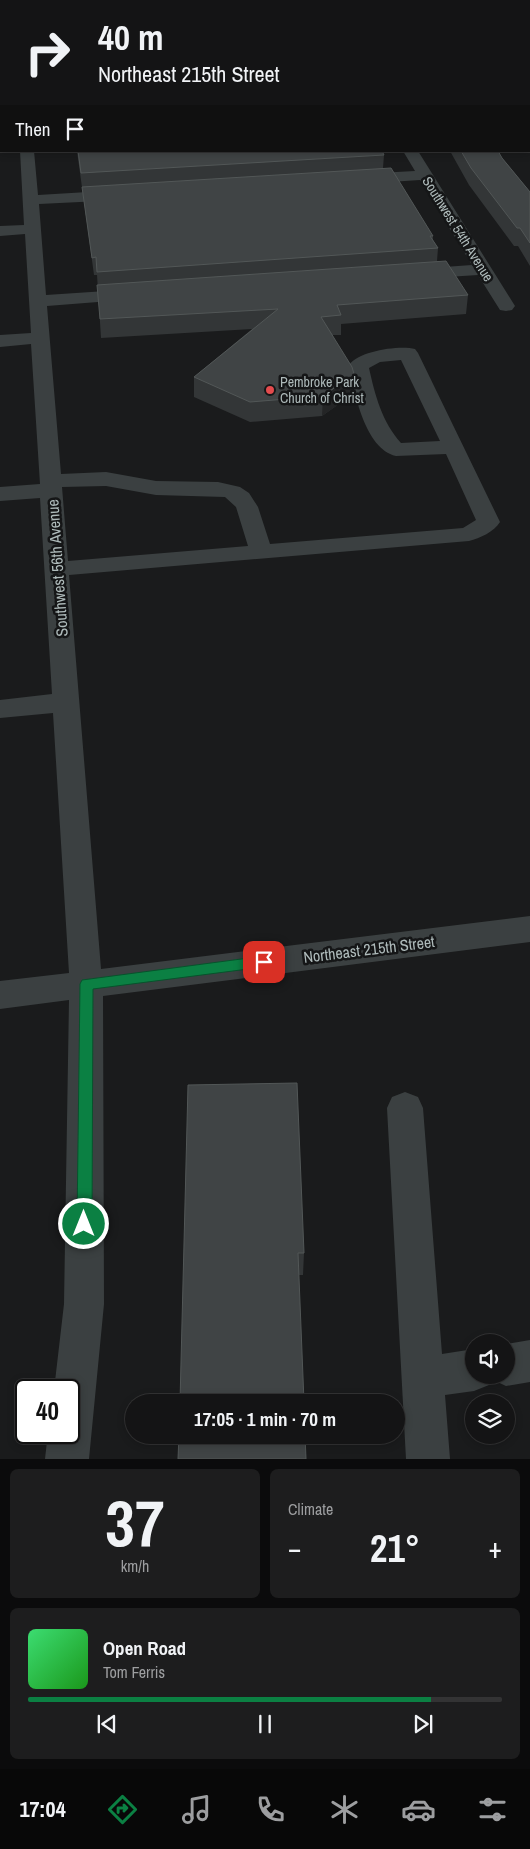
<!DOCTYPE html>
<html lang="en">
<head>
<meta charset="utf-8">
<style>
	:root { --surface:#141415; --page:#1d1d1e; --text:#f1f3f6; --muted:#9d9ea0; --line:#333334; --accent:#0b8043 }
	body { margin:0; font-family:"Archivo Narrow",sans-serif; background:var(--page); color:var(--text); height:100vh; display:flex; flex-direction:column; font-size:19px; white-space:nowrap }
	* { box-sizing:border-box; margin:0 }
	p { font-size:16px; color:var(--muted) }
	.icon { flex:none; width:28px; height:28px; fill:none; stroke:currentColor; stroke-width:2; stroke-linecap:round; stroke-linejoin:round }
	.map { position:relative; height:1459px; overflow:hidden }
	.side { display:flex; flex-direction:column; gap:10px; padding:10px; background:#0b0b0c; flex:1 }
	.side>* { flex:none }
	.top-card { position:absolute; left:0px; top:0px; width:530px; height:152px; box-shadow:0 2px 8px #0003,0 0 0 1px var(--line); background:#141415; color:var(--text); overflow:hidden }
	.tools { position:absolute; left:465px; top:1334px; display:grid; gap:10px }
	.tools a { display:grid; place-items:center; width:50px; height:50px; border-radius:50%; background:var(--surface); box-shadow:0 2px 8px #0003,0 0 0 1px var(--line); font-size:25px }
	.speed { position:absolute; left:15px; top:1379px; display:flex; gap:10px; font-size:25px; font-weight:700; text-align:center }
	.speed>* { display:grid; place-content:center; width:65px; height:65px; border-radius:50%; background:var(--surface); box-shadow:0 2px 8px #0003,0 0 0 1px var(--line); line-height:1 }
	.speed .limit { border:2px solid #111; border-radius:8px; background:#fff; color:#111 }
	.pin { position:absolute; display:grid; place-items:center; width:42px; height:42px; color:#fff; margin:-21px; border-radius:10px; box-shadow:0 2px 8px #0006 }
	.me { position:absolute; width:55px; margin:-28px; rotate:0deg; stroke-linejoin:round; filter:drop-shadow(0 0 4px #0008) }
	.turn { display:flex; align-items:center; gap:18px; height:105px; padding:0 15px; font-size:22px }
	.turn .icon { width:65px; height:65px; stroke-width:2.5 }
	.turn b { display:block; font-size:35px; line-height:42px }
	.then { display:flex; align-items:center; height:48px; padding:0 15px; background:#0003; gap:10px; font-size:19px }
	.big { font-size:38px; font-weight:800; line-height:1.1 }
	.side .card { flex:1; display:flex; flex-direction:column; justify-content:center; gap:8px; min-width:0; padding:0 18px; border-radius:8px; background:var(--page) }
	.side .dial { align-items:center; gap:0 }
	.dial b { font-size:65px; line-height:1 }
	.song { display:flex; align-items:center; gap:15px }
	.cover { width:60px; height:60px; border-radius:8px; background:linear-gradient(135deg,hsl(140 70% 55%),hsl(120 70% 35%)) }
	.played { height:5px; border-radius:2px; background:linear-gradient(90deg,var(--accent) 85%,var(--line) 85%) }
	.keys { display:flex; justify-content:space-around; direction:ltr }
	.heat { display:flex; justify-content:space-between; align-items:center; font-size:28px; direction:ltr }
	.side .tiles { flex:1; display:grid; gap:10px; grid-template-columns:1fr 1fr }
	.card:last-child { grid-column:span 2 }
	.trip { position:absolute; left:125px; top:1394px; width:280px; height:50px; border-radius:25px; background:var(--surface); box-shadow:0 2px 8px #0003,0 0 0 1px var(--line); font-weight:800; line-height:50px; text-align:center }
	.tab-bar { display:flex; height:80px; justify-content:space-around; align-items:center; background:#080808; color:var(--muted) }
	.tab-bar .icon { width:35px; height:35px }
	.tab-bar .selected { color:var(--accent) }
	.tab-bar b { font-size:22px; color:var(--text) }
	.map>svg:first-child { display:block }
</style>
</head>
<body>
<div class="map">
<svg width="530" height="1459" viewBox="0 0 530 1459">
	<rect width="100%" height="100%" fill="#1a1b1c"/>
	<path fill="#262829" d="M28,0H530V5L529,1Z"/>
	<g fill="none" stroke-linecap="round" stroke-linejoin="round">
		<path fill="#3b4041" fill-rule="evenodd" d="M493,0H530V3L492,1Z
			M0,11L1,12V19H0Z
			M529,37L530,38V46L529,45Z
			M0,72H1V80H0Z
			M529,107H530V116H529Z
			M0,141H1V149H0Z
			M20,151H34L38,195L121,190L127,192L129,195L127,198L121,200L39,204L46,295L136,289L142,290L145,294L142,298L136,299L47,306L61,474L106,472L156,481L218,482L240,487L249,493L258,507L270,544L463,528L476,520L446,454L396,456C365,449 354,392 349,365C359,351 399,345 415,349L418,353L500,522C494,532 480,538 469,541L69,575L101,969L530,916V942L103,996L104,1304L89,1459H45L48,1432H69V1390H54L64,1304L69,1000L0,1009V981L69,973L53,713L0,718V700L52,694L40,498L0,501V487L40,484L31,344L0,347V335L31,333L25,234L0,236V226L24,225ZM401,360L440,441L401,443C382,422 375,395 369,368L380,362ZM106,486L156,495L225,497L236,507L248,546L68,561L62,487Z
			M403,151H418L515,306L512,310L506,311L500,310L478,275L416,279L410,278L407,274L410,270L416,269L472,265L420,180L359,184L354,182L351,179L354,176L359,174L415,171Z
			M405,1092L418,1097L423,1108L442,1354L474,1349V1375H506V1344L530,1340V1382L506,1386L491,1379L489,1385L474,1391L445,1395L450,1459H406L387,1108L392,1097Z"/>
	</g>
	<path fill="#333637" d="M77,151H382L384,155L383,168L433,236V240L438,248L437,261L468,295L466,314L341,324V335H332L353,394L322,416L250,422L194,397V377L252,329L101,338L97,275H94Z
		M450,151H498L502,158L530,192V266L518,246H514L469,185Z
		M188,1085L304,1253L303,1275H299Z"/>
	<path fill="#242526" d="M354,374L353,394L322,416L323,396Z"/>
	<path fill="#404445" stroke="#525757" d="M396,0H469L470,1H367Z
		M78,151H382L384,155L81,173Z
		M461,151H498L502,158L530,192V243L520,228H517L471,168Z
		M391,168L433,236H430L438,248L97,272L96,257L92,258L82,187Z
		M446,261L468,295L337,305L341,315L321,317L352,367L354,374L323,396L250,402L194,377L278,309L100,319L97,285Z
		M297,1083L304,1253H298L304,1402H180L188,1085Z
		M179,1435H305L306,1459H178Z"/>
	<path fill="#0b8043" stroke="#07532c" d="M264,956L269,958L271,962L269,966L264,967L93,989L92,1224L90,1230L84,1232L79,1230L77,1224L80,984L82,980Z"/>
	<circle fill="#e34b4d" stroke="#151617" stroke-width="2" cx="270" cy="390" r="5"/>
	<g text-anchor="middle" stroke-width="5" stroke-linejoin="round" paint-order="stroke">
		<g font-size="14" fill="#aebaba" stroke="#151617">
			<text transform="translate(458 229) rotate(58)" y="5">Southwest 54th Avenue</text>
		</g>
		<g font-size="14" fill="#aebaba" stroke="#151617" text-anchor="start">
			<text x="280" y="387">Pembroke Park<tspan x="280" dy="16">Church of Christ</tspan></text>
		</g>
		<g font-size="16" fill="#aebaba" stroke="#151617">
			<text transform="translate(57 568) rotate(-94)" y="6">Southwest 56th Avenue</text>
			<text transform="translate(369 949) rotate(-7)" y="6">Northeast 215th Street</text>
		</g>
	</g>
</svg>
<div class="tools">
<a><svg class="icon" aria-label="sound" viewBox="0 0 24 24"><path d="M4 9h4l5-4v14l-5-4H4zM17 9q2 3 0 6"/></svg></a>
<a><svg class="icon" aria-label="layers" viewBox="0 0 24 24"><path d="M12 4l9 5-9 5-9-5zM3 14l9 5 9-5"/></svg></a>
</div>
<div class="speed"><div class="limit">40</div></div>
<div class="pin" style="left:264px;top:962px;background:#d93025"><svg class="icon" aria-label="arrive" viewBox="0 0 24 24"><path d="M6 21V4h12l-3 4 3 4H6"/></svg></div>
<svg class="me" style="left:84px;top:1224px" viewBox="-20 -20 40 40"><circle r="17" fill="#0b8043" stroke="#fff" stroke-width="3"/><path d="M0-11L8 9 0 5-8 9z" fill="#fff"/></svg>
<div class="trip">17:05 · 1 min · 70 m</div>
<div class="top-card">
<div class="turn"><svg class="icon" aria-label="right" viewBox="0 0 24 24"><path d="M7 20v-9h11M14 6l5 5-5 5"/></svg><div><b>40 m</b>Northeast 215th Street</div></div>
<div class="then">Then<svg class="icon" aria-label="arrive" viewBox="0 0 24 24"><path d="M6 21V4h12l-3 4 3 4H6"/></svg></div>
</div>
</div>
<section class="side">
<div class="tiles">
<div class="card dial"><b>37</b><p>km/h</p></div>
<div class="card"><p>Climate</p>
<div class="heat"><a>−</a><b class="big">21°</b><a>+</a></div>
</div>
<div class="card">
<div class="song"><i class="cover"></i><div><b>Open Road</b><p>Tom Ferris</p></div></div>
<div class="played"></div>
<div class="keys"><svg class="icon" aria-label="previous" viewBox="0 0 24 24"><path d="M18 5L8 12l10 7zM5 5v14"/></svg><svg class="icon" aria-label="pause" viewBox="0 0 24 24"><path d="M8 5v14M16 5v14"/></svg><svg class="icon" aria-label="next" viewBox="0 0 24 24"><path d="M6 5l10 7-10 7zM19 5v14"/></svg></div>
</div>
</div>
</section>
<nav class="tab-bar">
<b>17:04</b>
<svg class="icon selected" aria-label="directions" viewBox="0 0 24 24"><path d="M12 3l9 9-9 9-9-9zM9 14v-3h6M13 9l2 2-2 2"/></svg>
<svg class="icon" aria-label="music" viewBox="0 0 24 24"><path d="M9 18V5l10-2v13"/><circle cx="6" cy="18" r="3"/><circle cx="16" cy="16" r="3"/></svg>
<svg class="icon" aria-label="phone" viewBox="0 0 24 24"><path d="M5 4h4l2 5-3 2q2 4 5 5l2-3 5 2v4C11 20 4 13 5 4z"/></svg>
<svg class="icon" aria-label="climate" viewBox="0 0 24 24"><path d="M12 3v18M4 7l16 10M4 17L20 7"/></svg>
<svg class="icon" aria-label="car" viewBox="0 0 24 24"><path d="M5 17H2v-5l4-1 3-4h7l3 4 3 1v5h-3M9 17h6M6 11h13"/><circle cx="7" cy="17" r="2"/><circle cx="17" cy="17" r="2"/></svg>
<svg class="icon" aria-label="filters" viewBox="0 0 24 24"><path d="M4 7h16M4 17h16"/><circle cx="9" cy="7" r="2"/><circle cx="15" cy="17" r="2"/></svg>
</nav>
</body>
</html>
